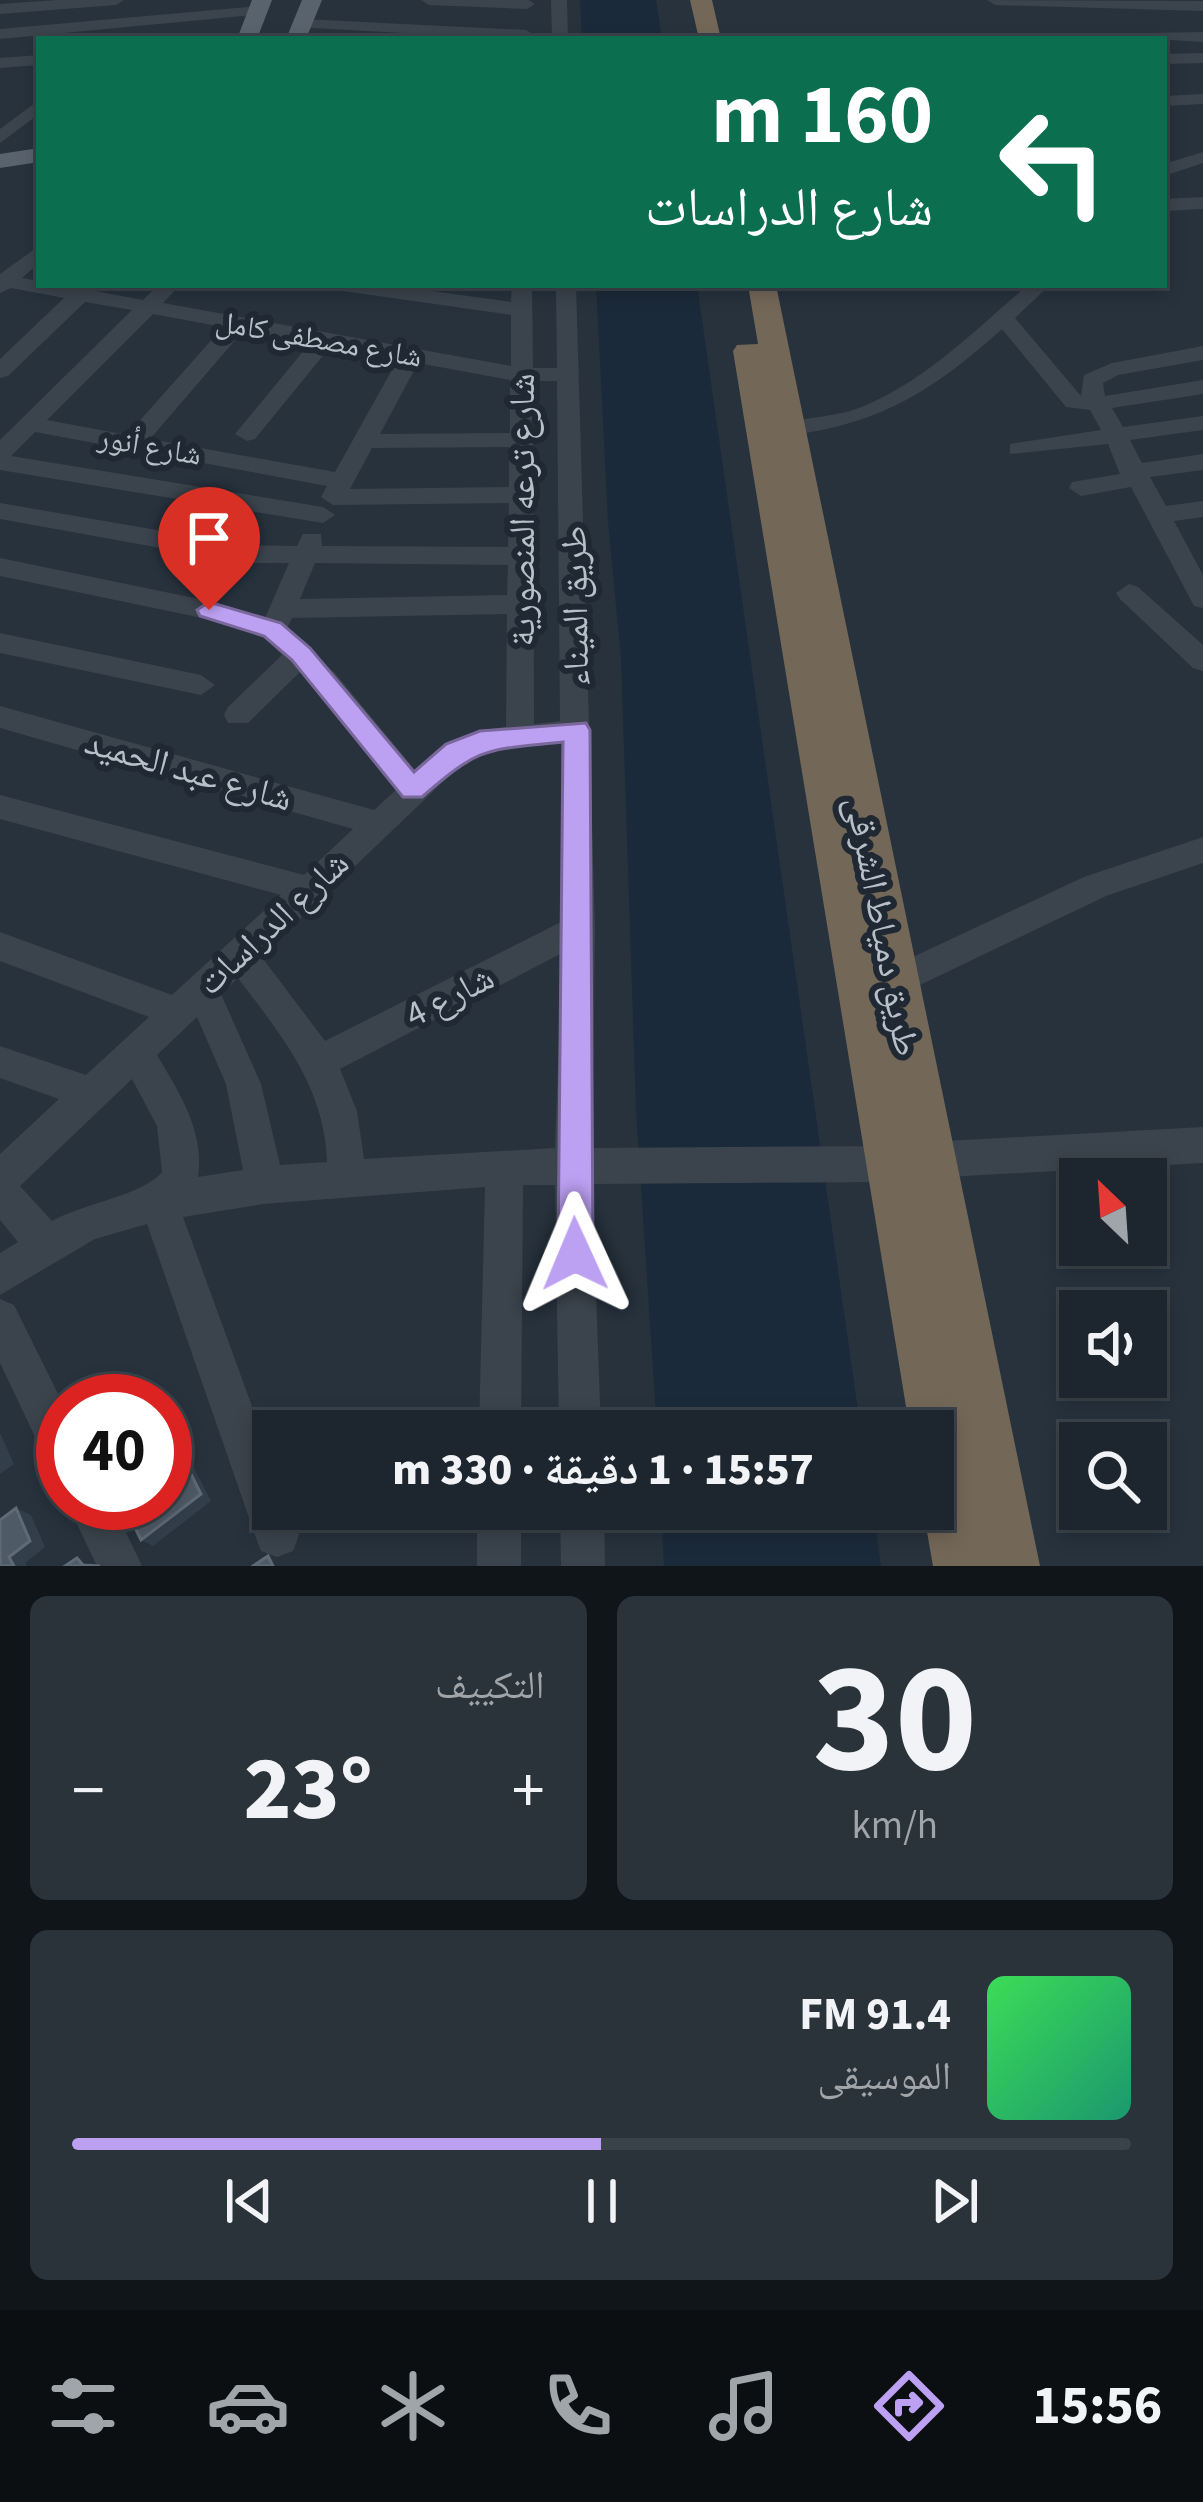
<!DOCTYPE html>
<html lang="ar">
<head>
<meta charset="utf-8">
<style>
	:root { --surface:#1d262e; --page:#2a323a; --text:#f1f3f6; --muted:#a0a5aa; --line:#3b434a; --accent:#bca0f2 }
	body { margin:0; font-family:"Source Sans 3","Noto Naskh Arabic",sans-serif; background:var(--page); color:var(--text); direction:rtl; height:100vh; display:flex; flex-direction:column; font-size:45px; white-space:nowrap }
	* { box-sizing:border-box; margin:0 }
	p { font-size:39px; color:var(--muted) }
	.icon { flex:none; width:66px; height:66px; fill:none; stroke:currentColor; stroke-width:2; stroke-linecap:round; stroke-linejoin:round }
	.map { position:relative; height:1566px; overflow:hidden; direction:ltr }
	.side { display:flex; flex-direction:column; gap:30px; padding:30px; background:#101519; flex:1 }
	.side>* { flex:none }
	.top-card { position:absolute; left:36px; top:36px; width:1131px; height:252px; border-radius:0px; box-shadow:0 6px 18px #0003,0 0 0 3px var(--line); direction:rtl; background:#0b6e4f; color:#fff; overflow:hidden }
	.needle { width:78px; rotate:335deg }
	.controls { position:absolute; left:1059px; top:1158px; display:grid; gap:24px }
	.controls a { display:grid; place-items:center; width:108px; height:108px; border-radius:0px; background:var(--surface); box-shadow:0 6px 18px #0003,0 0 0 3px var(--line); font-size:60px }
	.speed { position:absolute; left:36px; top:1374px; display:flex; gap:24px; font-size:60px; font-weight:700; text-align:center }
	.speed>* { display:grid; place-content:center; width:156px; height:156px; border-radius:50%; background:var(--surface); box-shadow:0 6px 18px #0003,0 0 0 3px var(--line); line-height:1 }
	.speed .limit { border:18px solid #d22; background:#fff; color:#111 }
	.pin { position:absolute; display:grid; place-items:center; width:102px; height:102px; color:#fff; margin:-123px -51px; border-radius:50% 50% 50% 0; rotate:-45deg; box-shadow:0 0 12px #0007 }
	.pin .icon { rotate:45deg }
	.me { position:absolute; width:132px; margin:-66px; rotate:359deg; stroke-linejoin:round; filter:drop-shadow(0 0 9px #0008) }
	.turn { display:flex; align-items:center; gap:42px; height:252px; padding:0 36px; font-size:54px }
	.turn .icon { width:156px; height:156px; stroke-width:2.5 }
	.turn b { display:block; font-size:84px; line-height:102px }
	.big { font-size:90px; font-weight:800; line-height:1.1 }
	.side .card { flex:1; display:flex; flex-direction:column; justify-content:center; gap:18px; min-width:0; padding:0 42px; border-radius:18px; background:var(--page) }
	.side .dial { align-items:center; gap:0 }
	.dial b { font-size:156px; line-height:1 }
	.song { display:flex; align-items:center; gap:36px }
	.cover { width:144px; height:144px; border-radius:18px; background:linear-gradient(135deg,hsl(130 70% 55%),hsl(160 70% 35%)) }
	.played { height:12px; border-radius:6px; background:linear-gradient(90deg,var(--accent) 50%,var(--line) 50%) }
	.keys { display:flex; justify-content:space-around; direction:ltr }
	.heat { display:flex; justify-content:space-between; align-items:center; font-size:66px; direction:ltr }
	.side .tiles { flex:1; display:grid; gap:30px; grid-template-columns:1fr 1fr }
	.card:last-child { grid-column:span 2 }
	.trip { position:absolute; left:252px; top:1410px; width:702px; height:120px; border-radius:0px; background:var(--surface); box-shadow:0 6px 18px #0003,0 0 0 3px var(--line); font-weight:800; line-height:120px; text-align:center; direction:rtl }
	.menu { display:flex; height:192px; justify-content:space-around; align-items:center; background:#0c0f12; color:var(--muted) }
	.menu .icon { width:84px; height:84px }
	.menu .active { color:var(--accent) }
	.menu b { font-size:54px; color:var(--text) }
	.map>svg:first-child { display:block }
</style>
</head>
<body>
<div class="map">
<svg width="1203" height="1566" viewBox="0 0 1203 1566">
	<rect width="100%" height="100%" fill="#27323d"/>
	<path fill="#1b2a3a" d="M580,0H656L662,39H582Z
		M596,285H697L861,1431H657L636,1111L621,659L608,521Z
		M661,1509H873L881,1566H664Z"/>
	<g fill="none" stroke-linecap="round" stroke-linejoin="round">
		<path fill="#3b444d" fill-rule="evenodd" d="M57,0H124L116,5L0,14V4Z
			M421,0H529L535,4L527,9L429,5Z
			M551,0H567L568,39H552Z
			M987,0L1203,1V11L995,5Z
			M258,6L263,8V14L0,39V29Z
			M302,19L526,30L534,35L510,39L296,27L294,24Z
			M1203,32V42L1138,38L1146,33Z
			M1203,53V63L1164,64V54Z
			M39,55V65L0,68V58Z
			M1203,94V104L1164,106V96Z
			M39,100V114L0,143V129Z
			M1203,152V163L1164,176V164Z
			M1203,197V209L1164,211V199Z
			M39,246V263L22,278L39,281V285H100L95,291L143,300L158,285H180L163,303L511,366V315L343,291L333,285H388L511,302L512,285H532L533,368H557L556,285H576L595,928L592,1148L891,1146L904,1151L910,1164L904,1177L891,1182L592,1184L601,1431H559L555,1185H523L521,1431H479L485,1187L263,1204L183,1217L273,1464V1509H290L299,1535L293,1551L277,1557L261,1551L255,1535L147,1224L95,1239L0,1295V1253L18,1242L0,1220V1154L59,1099L0,1078V1046L86,1075L149,1017L0,961V932L172,995L281,895L0,819V795L304,875L353,829L0,728V706L374,810L396,790L300,672L248,723H228L224,715L228,707L282,655L263,637L207,619L0,576V558L209,601L265,618L289,563H244L0,519V503L244,545L297,546L303,534H321L322,546L508,547L509,503L333,505L321,497L327,486L35,432L11,456L323,507L335,515L323,523L0,470V440L132,310L85,302L8,376L0,378V359L64,298L11,288L0,293V274ZM153,314L223,327L127,435L47,420ZM243,331L310,343L235,434L247,441L255,439L330,347L398,359L335,472L150,439ZM418,363L510,380V433L380,434ZM533,381H557L560,721L534,724ZM509,447V487L350,489L372,448ZM315,563L508,565L507,595L300,599ZM507,614L506,727C466,731 445,745 416,771L335,673L287,628L292,618ZM561,743L563,921L325,1041L261,956L466,760L484,752ZM562,953L555,1148L364,1159L357,1111L340,1069ZM238,978C281,1035 325,1087 327,1162L280,1165L261,1084L221,994ZM197,1017L226,1084L243,1170L198,1177C205,1132 179,1092 157,1055ZM132,1079L157,1126L162,1172C144,1195 81,1204 52,1221L20,1186Z
			M1028,285H1050L1015,318L1081,396L1084,375L1112,363L1203,346V360L1118,375L1103,383L1105,396L1203,380V394L1112,408L1123,427L1203,416V430L1130,440L1142,463L1203,454V470L1150,477L1166,506L1203,501V517L1174,521L1203,575V608L1194,606L1131,487L1081,496L1069,488L1072,482L1120,474L1108,444L1010,454V444L1101,430L1090,410L1066,407L1002,329C935,389 883,423 792,435L780,428L784,423C809,417 834,417 859,408C924,383 976,329 1028,285Z
			M1129,584L1138,587L1203,645V671L1193,668L1120,599L1116,593Z
			M0,633L201,675L215,685L201,695L0,653Z
			M1203,837V863L1106,896L895,997L883,993L878,982L883,971L1084,877Z
			M1203,1127V1163L928,1178L915,1173L909,1160L915,1147L928,1142Z
			M0,1299L14,1305L63,1404V1470L48,1464L0,1363Z
			M67,1503H112L142,1566H97Z
			M477,1509H521V1566H477Z
			M560,1509H604L605,1566H561Z"/>
		<path fill="#59636d" fill-rule="evenodd" d="M252,0H272L257,39H237Z
			M302,0H322L306,39H286Z
			M39,148V162L0,168V154Z"/>
		<path fill="#736758" fill-rule="evenodd" d="M690,0H712L721,39H699Z
			M748,285H776L1040,1566H933L923,1509H933V1431H910L733,351L737,345L758,344Z"/>
	</g>
	<path fill="#323e4a" d="M0,1433L14,1464L0,1474Z
		M180,1452L190,1460L211,1501L153,1546L141,1540Z
		M16,1508L31,1515L45,1547L25,1563L27,1566H14L9,1557Z"/>
	<path fill="#4e5b67" stroke="#5f6a76" stroke-width="3" d="M54,1411L63,1428V1441L54,1447Z
		M180,1452L201,1494L141,1540L123,1503H165V1463Z
		M16,1508L30,1541L9,1557L14,1566H0V1520Z
		M268,1556L273,1566H253Z
		M77,1558L83,1565L100,1566H65Z"/>
	<path fill="#bca0f2" stroke="#7a689d" stroke-width="3" d="M209,602L281,623L310,648L414,772L446,744L480,731L586,723L590,730L593,1254L588,1267L575,1272L563,1267L558,1254L563,742C487,750 481,745 422,797H403L292,660L264,636L200,616L197,610Z"/>
	<g text-anchor="middle" stroke-width="12" stroke-linejoin="round" paint-order="stroke">
		<g font-size="30" fill="#b7bfc8" stroke="#202933">
			<text transform="translate(319 339) rotate(10)" y="10">شارع مصطفى كامل</text>
			<text transform="translate(150 446) rotate(10)" y="10">شارع أنور</text>
		</g>
		<g font-size="36" fill="#b7bfc8" stroke="#202933">
			<text transform="translate(521 510) rotate(-90)" y="13">شارع ترعه المنصورية</text>
			<text transform="translate(574 606) rotate(-91)" y="13">طريق الميناء</text>
			<text transform="translate(189 769) rotate(16)" y="13">شارع عبد الحميد</text>
			<text transform="translate(272 922) rotate(-43)" y="13">شارع الدراسات</text>
			<text transform="translate(884 926) rotate(79)" y="13">طريق دمياط الشرقى</text>
			<text transform="translate(449 995) rotate(-27)" y="13">شارع 4</text>
		</g>
	</g>
</svg>
<div class="controls">
<a><svg class="needle" viewBox="-14 -14 28 28"><path d="M0-13l5 13h-10z" fill="#e53935"/><path d="M0 13l5-13h-10z" fill="#a0a5aa"/></svg></a>
<a><svg class="icon" aria-label="sound" viewBox="0 0 24 24"><path d="M4 9h4l5-4v14l-5-4H4zM17 9q2 3 0 6"/></svg></a>
<a><svg class="icon" aria-label="search" viewBox="0 0 24 24"><circle cx="10" cy="10" r="6"/><path d="M15 15l6 6"/></svg></a>
</div>
<div class="speed"><div class="limit">40</div></div>
<div class="pin" style="left:209px;top:610px;background:#d93025"><svg class="icon" aria-label="arrive" viewBox="0 0 24 24"><path d="M6 21V4h12l-3 4 3 4H6"/></svg></div>
<svg class="me" style="left:575px;top:1254px" viewBox="-20 -20 40 40"><path d="M0-17L14 15 0 8-14 15z" fill="#bca0f2" stroke="#fff" stroke-width="4"/></svg>
<div class="trip">15:57 · 1 دقيقة · 330 m</div>
<div class="top-card">
<div class="turn"><svg class="icon" aria-label="left" viewBox="0 0 24 24"><path d="M17 20v-9H6M10 6l-5 5 5 5"/></svg><div><b>160 m</b>شارع الدراسات</div></div>
</div>
</div>
<section class="side">
<div class="tiles">
<div class="card dial"><b>30</b><p>km/h</p></div>
<div class="card"><p>التكييف</p>
<div class="heat"><a>−</a><b class="big">23°</b><a>+</a></div>
</div>
<div class="card">
<div class="song"><i class="cover"></i><div><b>91.4 FM</b><p>الموسيقى</p></div></div>
<div class="played"></div>
<div class="keys"><svg class="icon" aria-label="previous" viewBox="0 0 24 24"><path d="M18 5L8 12l10 7zM5 5v14"/></svg><svg class="icon" aria-label="pause" viewBox="0 0 24 24"><path d="M8 5v14M16 5v14"/></svg><svg class="icon" aria-label="next" viewBox="0 0 24 24"><path d="M6 5l10 7-10 7zM19 5v14"/></svg></div>
</div>
</div>
</section>
<nav class="menu">
<b>15:56</b>
<svg class="icon active" aria-label="directions" viewBox="0 0 24 24"><path d="M12 3l9 9-9 9-9-9zM9 14v-3h6M13 9l2 2-2 2"/></svg>
<svg class="icon" aria-label="music" viewBox="0 0 24 24"><path d="M9 18V5l10-2v13"/><circle cx="6" cy="18" r="3"/><circle cx="16" cy="16" r="3"/></svg>
<svg class="icon" aria-label="phone" viewBox="0 0 24 24"><path d="M5 4h4l2 5-3 2q2 4 5 5l2-3 5 2v4C11 20 4 13 5 4z"/></svg>
<svg class="icon" aria-label="climate" viewBox="0 0 24 24"><path d="M12 3v18M4 7l16 10M4 17L20 7"/></svg>
<svg class="icon" aria-label="car" viewBox="0 0 24 24"><path d="M5 17H2v-5l4-1 3-4h7l3 4 3 1v5h-3M9 17h6M6 11h13"/><circle cx="7" cy="17" r="2"/><circle cx="17" cy="17" r="2"/></svg>
<svg class="icon" aria-label="filters" viewBox="0 0 24 24"><path d="M4 7h16M4 17h16"/><circle cx="9" cy="7" r="2"/><circle cx="15" cy="17" r="2"/></svg>
</nav>
</body>
</html>
